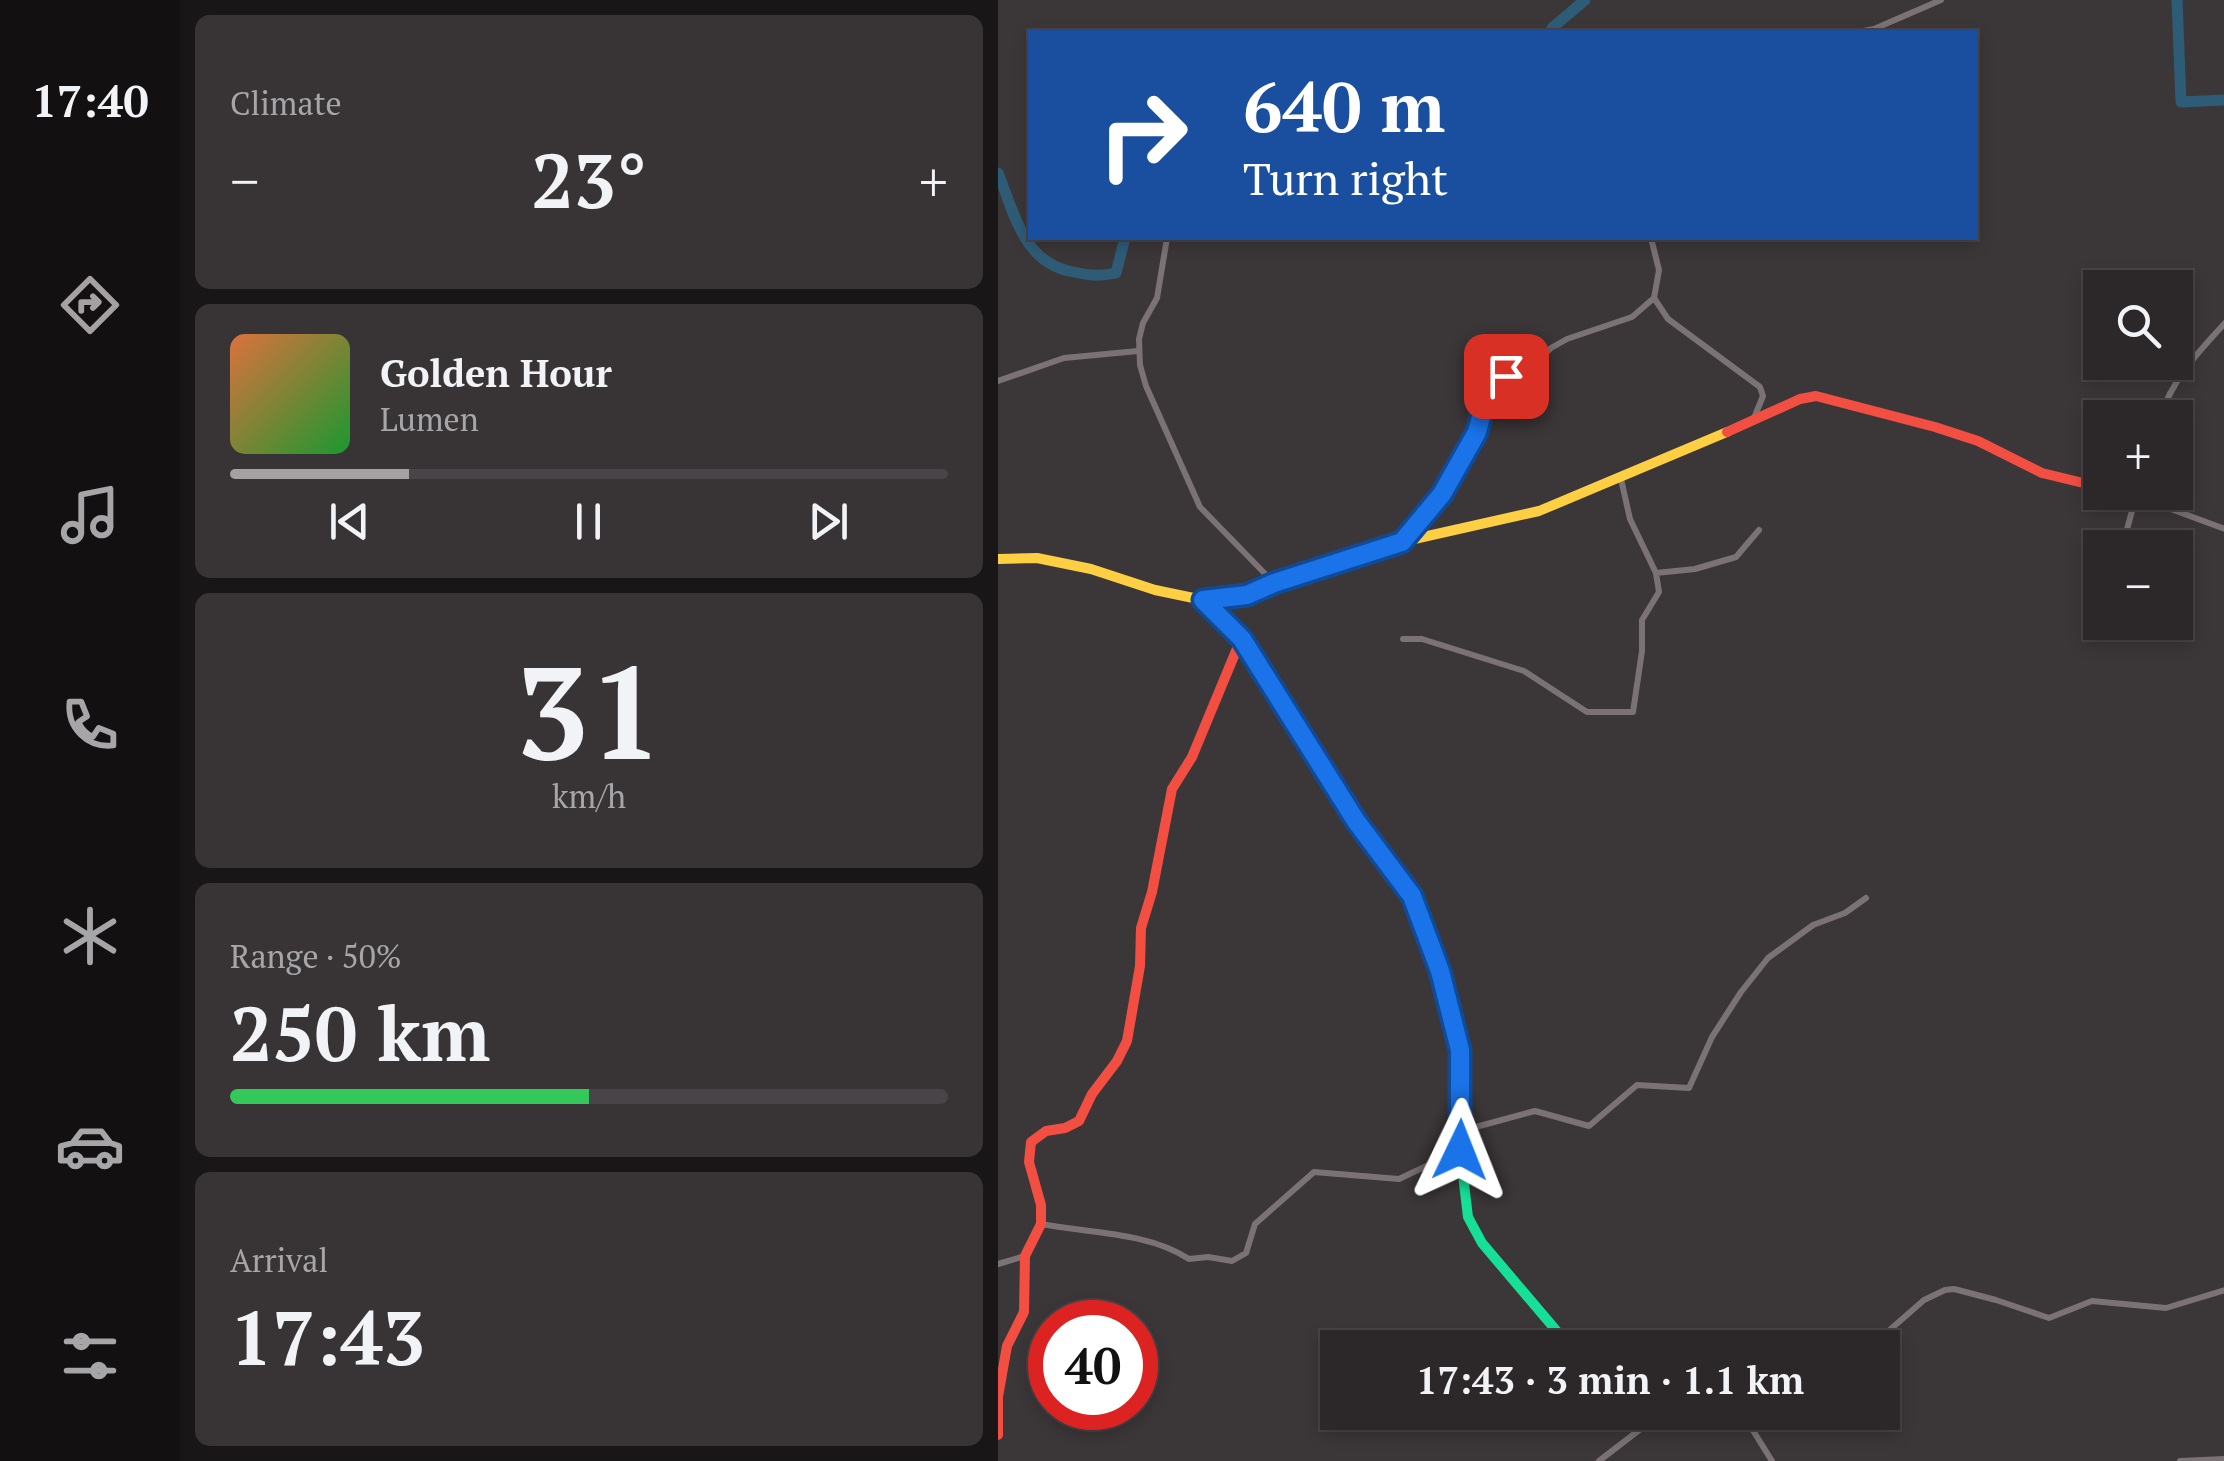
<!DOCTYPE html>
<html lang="en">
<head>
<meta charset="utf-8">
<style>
	:root { --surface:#2c282a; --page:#383436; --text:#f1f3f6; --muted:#a6a6a8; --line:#484447; --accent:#a5a0a1 }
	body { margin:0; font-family:"PT Serif",serif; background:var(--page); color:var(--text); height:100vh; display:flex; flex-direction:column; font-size:38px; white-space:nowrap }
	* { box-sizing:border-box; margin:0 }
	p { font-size:32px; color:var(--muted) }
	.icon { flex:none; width:55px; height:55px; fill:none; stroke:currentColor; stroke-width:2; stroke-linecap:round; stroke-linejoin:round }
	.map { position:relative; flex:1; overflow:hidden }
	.drawer { display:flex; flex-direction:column; gap:15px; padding:15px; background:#181617; width:818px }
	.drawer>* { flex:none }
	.banner { position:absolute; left:30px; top:30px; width:950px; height:210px; border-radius:0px; box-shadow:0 5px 15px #0003,0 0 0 2px var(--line); background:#1a4fa0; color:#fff; overflow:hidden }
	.controls { position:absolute; left:1085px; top:270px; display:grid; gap:20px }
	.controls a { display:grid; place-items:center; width:110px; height:110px; border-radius:0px; background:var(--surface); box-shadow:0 5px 15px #0003,0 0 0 2px var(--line); font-size:50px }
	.speed { position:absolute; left:30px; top:1300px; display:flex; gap:20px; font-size:50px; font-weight:700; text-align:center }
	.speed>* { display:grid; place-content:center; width:130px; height:130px; border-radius:50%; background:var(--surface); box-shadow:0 5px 15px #0003,0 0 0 2px var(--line); line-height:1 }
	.speed .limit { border:15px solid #d22; background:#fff; color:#111 }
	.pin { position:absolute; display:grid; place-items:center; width:85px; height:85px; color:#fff; margin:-42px; border-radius:20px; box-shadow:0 5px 15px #0006 }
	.me { position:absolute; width:110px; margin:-55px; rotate:2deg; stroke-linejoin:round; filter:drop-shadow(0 0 8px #0008) }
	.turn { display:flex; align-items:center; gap:35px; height:210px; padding:0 50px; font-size:45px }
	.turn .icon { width:130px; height:130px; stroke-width:2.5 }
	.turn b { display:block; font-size:70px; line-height:85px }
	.big { font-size:75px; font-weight:600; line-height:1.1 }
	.drawer .tile { flex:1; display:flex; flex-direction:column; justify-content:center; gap:15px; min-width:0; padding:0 35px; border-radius:15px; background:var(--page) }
	.drawer .dial { align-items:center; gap:0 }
	.dial b { font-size:130px; line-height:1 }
	.song { display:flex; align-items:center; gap:30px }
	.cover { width:120px; height:120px; border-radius:15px; background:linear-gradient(135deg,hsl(20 70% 55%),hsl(130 70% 35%)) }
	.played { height:10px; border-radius:5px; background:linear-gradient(90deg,var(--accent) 25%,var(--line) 25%) }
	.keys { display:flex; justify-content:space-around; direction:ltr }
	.heat { display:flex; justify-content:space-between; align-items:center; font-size:55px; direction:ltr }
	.charge { height:15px; border-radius:8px; background:linear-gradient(90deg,#34c759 50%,var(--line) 0) }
	.trip { position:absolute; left:322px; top:1330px; width:580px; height:100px; border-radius:0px; background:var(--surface); box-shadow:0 5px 15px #0003,0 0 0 2px var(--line); font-weight:600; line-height:100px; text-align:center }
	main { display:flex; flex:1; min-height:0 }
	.dock { display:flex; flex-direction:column; width:180px; justify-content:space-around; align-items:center; background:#121011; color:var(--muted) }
	.dock .icon { width:70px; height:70px }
	.dock .active { color:var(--accent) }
	.dock b { font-size:45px; color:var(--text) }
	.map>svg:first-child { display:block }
</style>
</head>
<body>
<main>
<nav class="dock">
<b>17:40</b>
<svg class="icon active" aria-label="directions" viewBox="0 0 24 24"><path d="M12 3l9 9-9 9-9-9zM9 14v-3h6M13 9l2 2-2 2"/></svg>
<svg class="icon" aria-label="music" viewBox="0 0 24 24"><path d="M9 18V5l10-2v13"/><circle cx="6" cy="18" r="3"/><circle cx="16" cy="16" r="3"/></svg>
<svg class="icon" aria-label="phone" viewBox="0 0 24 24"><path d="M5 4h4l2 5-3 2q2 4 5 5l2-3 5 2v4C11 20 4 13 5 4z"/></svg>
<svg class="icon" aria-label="climate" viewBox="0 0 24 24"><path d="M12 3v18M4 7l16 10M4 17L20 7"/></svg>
<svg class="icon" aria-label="car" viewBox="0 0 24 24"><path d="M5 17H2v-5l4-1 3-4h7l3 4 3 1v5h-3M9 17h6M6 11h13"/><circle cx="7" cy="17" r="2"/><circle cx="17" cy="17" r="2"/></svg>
<svg class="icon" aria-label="filters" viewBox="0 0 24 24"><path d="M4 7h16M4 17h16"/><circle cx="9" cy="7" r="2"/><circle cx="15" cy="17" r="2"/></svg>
</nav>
<section class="drawer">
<div class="tile"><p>Climate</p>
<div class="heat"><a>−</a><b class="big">23°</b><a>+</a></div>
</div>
<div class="tile">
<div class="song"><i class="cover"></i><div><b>Golden Hour</b><p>Lumen</p></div></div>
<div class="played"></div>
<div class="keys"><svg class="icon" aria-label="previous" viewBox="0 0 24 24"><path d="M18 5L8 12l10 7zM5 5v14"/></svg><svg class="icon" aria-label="pause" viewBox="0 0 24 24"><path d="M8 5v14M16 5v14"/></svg><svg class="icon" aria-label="next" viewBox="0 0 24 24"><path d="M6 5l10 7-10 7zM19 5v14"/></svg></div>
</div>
<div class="tile dial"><b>31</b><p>km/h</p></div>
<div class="tile"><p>Range · 50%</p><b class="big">250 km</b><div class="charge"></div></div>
<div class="tile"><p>Arrival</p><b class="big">17:43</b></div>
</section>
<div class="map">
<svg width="1227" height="1461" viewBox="0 0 1227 1461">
	<rect width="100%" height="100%" fill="#3b3638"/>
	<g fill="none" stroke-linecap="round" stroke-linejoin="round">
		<path stroke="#2e5c77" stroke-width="11" d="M1179,0L1183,102L1227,100
			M553,32L554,28L587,0
			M0,173C16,212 25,261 71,271C89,275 100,277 118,273L127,238"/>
		<path stroke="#7a7274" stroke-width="6" d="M860,32L876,29L943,0
			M169,238L159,298L145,323L141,339L142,365L148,386L202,507L276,583
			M653,238L661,270L656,298
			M0,381L66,358L140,351
			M1162,418C1173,381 1201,351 1227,323
			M623,479L632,519L658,573L697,569L738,557L761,530
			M1127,492L1227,529
			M404,542L444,494L479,431L488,399L505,379L538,362L553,348L569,339L634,317L656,298L670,319L762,387L765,396L756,418
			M1124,548L1138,496
			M1111,637L1113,622
			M405,639H424L526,671L589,712H635L644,651V620L661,592L658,573
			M463,1131L537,1111L591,1126L639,1085L691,1088L714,1037L743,992L770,958L815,925L847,913L868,898
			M43,1224C91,1233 150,1232 191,1259L210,1257L234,1261L248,1253L257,1224L316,1172L401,1179L462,1150
			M0,1264L27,1256
			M871,1348L926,1300L947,1290L956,1289L998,1300L1051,1318L1094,1301L1168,1308L1227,1290
			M642,1412L656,1421L695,1412
			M738,1412L751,1424L774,1461
			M601,1461L653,1421
			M1182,1461L1227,1459"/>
		<path stroke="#16e098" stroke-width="10" d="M205,600L243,639L357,821L414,896L442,971L463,1050L462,1150L470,1217L484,1243L573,1348"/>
		<path stroke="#ffcf43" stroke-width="10" d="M0,559L39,558L93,569L157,590L205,600L236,598L403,542L541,511L729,432"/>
		<path stroke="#f24e42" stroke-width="10" d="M729,432L802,399L818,396L937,427L980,441L1044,473L1102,487
			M0,1435V1397L9,1346L26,1312L27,1256L43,1224V1205L31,1162L33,1142L48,1131L67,1128L81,1121L94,1094L119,1061L129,1041L142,966L143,928L154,892L174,789L194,757L243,639"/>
	</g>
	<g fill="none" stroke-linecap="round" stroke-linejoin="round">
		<g stroke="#114b97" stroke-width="25">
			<path id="route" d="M462,1150V1050L442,971L414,896L358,821L244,639L205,600L249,595L276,583L404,542L444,494L479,432L488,398L508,376"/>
		</g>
		<use href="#route" stroke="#1a73e8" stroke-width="18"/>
	</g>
</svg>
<div class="controls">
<a><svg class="icon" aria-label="search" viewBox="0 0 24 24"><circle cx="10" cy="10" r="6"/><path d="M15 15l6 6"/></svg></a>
<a>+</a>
<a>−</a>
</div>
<div class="speed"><div class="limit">40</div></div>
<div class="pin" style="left:508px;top:376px;background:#d93025"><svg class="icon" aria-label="arrive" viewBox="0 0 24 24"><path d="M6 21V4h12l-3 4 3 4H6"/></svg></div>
<svg class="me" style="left:462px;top:1150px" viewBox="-20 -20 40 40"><path d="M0-17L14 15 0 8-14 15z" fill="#1a73e8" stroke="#fff" stroke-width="4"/></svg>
<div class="trip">17:43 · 3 min · 1.1 km</div>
<div class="banner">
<div class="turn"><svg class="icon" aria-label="right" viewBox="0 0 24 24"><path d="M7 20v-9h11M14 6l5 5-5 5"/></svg><div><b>640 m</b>Turn right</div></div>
</div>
</div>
</main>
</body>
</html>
